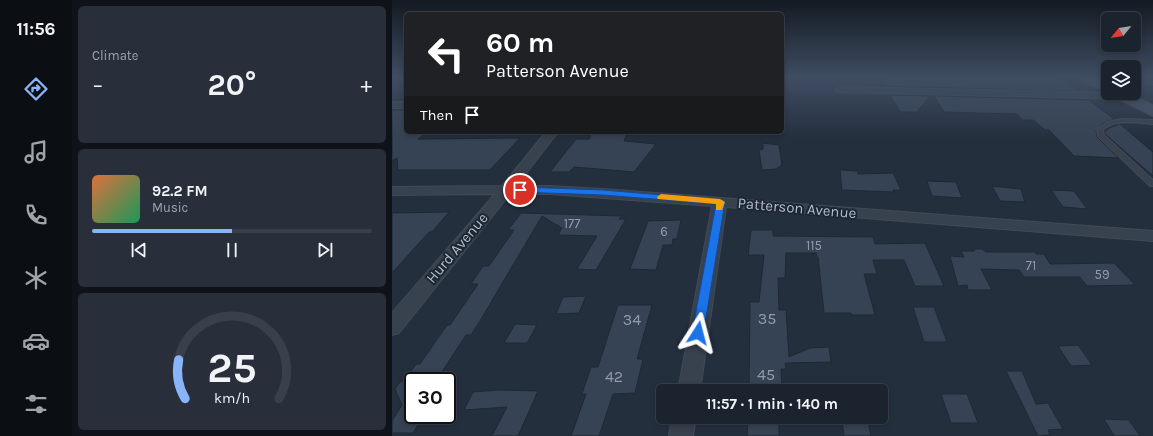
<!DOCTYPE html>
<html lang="en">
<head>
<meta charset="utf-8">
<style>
	:root { --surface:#1b232e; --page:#282f3a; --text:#f1f3f6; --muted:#a0a4aa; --line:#39404a; --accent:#8ab4f8 }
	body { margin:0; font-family:Karla,sans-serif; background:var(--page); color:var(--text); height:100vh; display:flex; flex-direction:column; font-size:15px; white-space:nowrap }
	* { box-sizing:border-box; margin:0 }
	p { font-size:13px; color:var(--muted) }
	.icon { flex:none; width:22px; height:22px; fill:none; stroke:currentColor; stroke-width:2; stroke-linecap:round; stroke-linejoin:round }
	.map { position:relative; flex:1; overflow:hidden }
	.drawer { display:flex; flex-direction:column; gap:6px; padding:6px; background:#0f1319; width:320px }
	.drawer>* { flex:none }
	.banner { position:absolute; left:12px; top:12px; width:380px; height:122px; border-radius:6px; box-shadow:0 2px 6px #0003,0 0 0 1px var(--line); background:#202124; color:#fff; overflow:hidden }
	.needle { width:26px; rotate:240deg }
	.buttons { position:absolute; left:709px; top:12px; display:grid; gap:8px }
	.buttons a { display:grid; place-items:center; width:40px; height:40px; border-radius:6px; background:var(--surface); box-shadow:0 2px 6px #0003,0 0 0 1px var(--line); font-size:20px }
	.speed { position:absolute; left:12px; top:372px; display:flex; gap:8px; font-size:20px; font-weight:700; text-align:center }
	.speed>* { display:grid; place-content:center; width:52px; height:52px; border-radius:50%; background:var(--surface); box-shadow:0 2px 6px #0003,0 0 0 1px var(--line); line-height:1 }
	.speed .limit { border:2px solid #111; border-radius:6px; background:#fff; color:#111 }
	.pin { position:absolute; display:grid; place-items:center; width:34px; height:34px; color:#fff; margin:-17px; border:2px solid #fff; border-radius:50%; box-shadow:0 1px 4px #0007 }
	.me { position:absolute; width:44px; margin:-22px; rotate:9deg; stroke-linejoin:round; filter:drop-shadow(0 0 3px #0008) }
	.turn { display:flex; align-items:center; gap:14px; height:84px; padding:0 16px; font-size:18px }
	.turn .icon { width:52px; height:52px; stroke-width:2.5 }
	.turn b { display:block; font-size:28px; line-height:34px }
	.then { display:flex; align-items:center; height:38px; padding:0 16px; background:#0003; gap:8px; font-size:15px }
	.big { font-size:30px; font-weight:700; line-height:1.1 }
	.drawer .widget { flex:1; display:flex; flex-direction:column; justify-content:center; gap:6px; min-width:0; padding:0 14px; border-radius:6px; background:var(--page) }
	.drawer .dial { align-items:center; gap:0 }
	.dial svg { height:104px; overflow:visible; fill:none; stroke:var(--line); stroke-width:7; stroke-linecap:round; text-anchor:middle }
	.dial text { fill:var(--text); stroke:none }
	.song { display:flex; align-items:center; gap:12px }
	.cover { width:48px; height:48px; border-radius:6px; background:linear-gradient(135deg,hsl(20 70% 55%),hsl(150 70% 35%)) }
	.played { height:4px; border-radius:2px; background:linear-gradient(90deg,var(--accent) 50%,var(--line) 50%) }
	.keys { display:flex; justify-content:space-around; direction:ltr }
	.heat { display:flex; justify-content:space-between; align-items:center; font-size:22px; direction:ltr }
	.trip { position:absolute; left:264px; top:384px; width:232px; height:40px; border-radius:6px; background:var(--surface); box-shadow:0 2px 6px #0003,0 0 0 1px var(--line); font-weight:700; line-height:40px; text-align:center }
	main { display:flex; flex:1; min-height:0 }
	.menu { display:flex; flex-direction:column; width:72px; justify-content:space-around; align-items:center; background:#0b0e12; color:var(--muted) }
	.menu .icon { width:28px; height:28px }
	.menu .selected { color:var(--accent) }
	.menu b { font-size:18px; color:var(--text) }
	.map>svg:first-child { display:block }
</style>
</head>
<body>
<main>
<nav class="menu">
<b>11:56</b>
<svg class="icon selected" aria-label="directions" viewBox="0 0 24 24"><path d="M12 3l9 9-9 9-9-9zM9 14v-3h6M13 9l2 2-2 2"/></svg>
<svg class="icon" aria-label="music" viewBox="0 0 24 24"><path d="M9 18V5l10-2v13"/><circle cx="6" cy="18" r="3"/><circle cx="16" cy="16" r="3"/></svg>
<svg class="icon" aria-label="phone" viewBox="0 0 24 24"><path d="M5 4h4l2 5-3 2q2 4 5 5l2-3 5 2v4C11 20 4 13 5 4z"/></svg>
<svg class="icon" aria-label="climate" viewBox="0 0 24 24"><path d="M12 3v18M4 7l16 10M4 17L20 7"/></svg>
<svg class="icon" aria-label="car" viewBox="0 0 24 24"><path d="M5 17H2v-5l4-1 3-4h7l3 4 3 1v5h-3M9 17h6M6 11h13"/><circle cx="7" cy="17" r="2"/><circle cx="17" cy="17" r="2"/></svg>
<svg class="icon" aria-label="filters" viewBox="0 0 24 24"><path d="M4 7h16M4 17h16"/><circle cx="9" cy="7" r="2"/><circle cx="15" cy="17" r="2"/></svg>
</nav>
<section class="drawer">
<div class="widget"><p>Climate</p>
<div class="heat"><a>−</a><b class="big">20°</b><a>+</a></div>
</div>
<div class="widget">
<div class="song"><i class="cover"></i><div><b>92.2 FM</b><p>Music</p></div></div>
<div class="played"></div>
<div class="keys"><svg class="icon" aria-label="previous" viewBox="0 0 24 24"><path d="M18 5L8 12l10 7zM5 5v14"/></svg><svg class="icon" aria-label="pause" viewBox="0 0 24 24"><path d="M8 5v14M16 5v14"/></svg><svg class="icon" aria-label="next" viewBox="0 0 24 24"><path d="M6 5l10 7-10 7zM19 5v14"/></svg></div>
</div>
<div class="widget dial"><svg viewBox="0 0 100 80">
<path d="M14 69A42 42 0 1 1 86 69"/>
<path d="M14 69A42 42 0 0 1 9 39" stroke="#8ab4f8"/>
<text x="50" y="56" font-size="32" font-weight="700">25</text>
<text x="50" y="72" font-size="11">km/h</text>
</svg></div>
</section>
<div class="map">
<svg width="761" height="436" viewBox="0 0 761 436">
	<rect width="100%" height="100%" fill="#242f3e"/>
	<path fill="#364354" stroke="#1f2835" d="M488,78H670L686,91L493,86Z
		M498,95L538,96L525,112H508Z
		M542,96L697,100L722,119L710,124L704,130L705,137L727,158L682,156L657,130H653L641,120H631L625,114L552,112Z
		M0,110H14V132H36L26,139L128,138L98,170H6L5,158L0,161Z
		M728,124L761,152V176L713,134V131L717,128Z
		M200,132H235L232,141L264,144L242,172L182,167L177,172H158L184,139H197Z
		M371,143L387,145L390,165L384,169L370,170L367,150L371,149Z
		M448,170L466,171V174L501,173L509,190H501L502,192L450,190Z
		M535,181L564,182L570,198L540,196Z
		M600,186L629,189L633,202L608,201Z
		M659,190L682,191L695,209L671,207Z
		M57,212L40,232H37L0,273V213Z
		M129,213L230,216L227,219H234L204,270L185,269L205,236L166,235L170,228L150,216L88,321L79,335H74L44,381H19H21V415H32L21,433H0V421L10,405L3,389L9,381H12L24,364H28L55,325H58L86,284H79L91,266H97L122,230H116Z
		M289,220L285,239H281L280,245H271L264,270L238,269L256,221Z
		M359,230H381V236L481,237L483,244L533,243L552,286H523L512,260H481L485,274H472L483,315H460L459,313H432L426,257H425L424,253H394L393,278H386L387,310H394L397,357L418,348L437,347L439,362L393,363L394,369H389L390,391H357L358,302H367L372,255H356Z
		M583,249H590L594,252H643L644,254H652L658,264L722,263L743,285L695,286L688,277H632L627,270L589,269L600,290H576L575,285L566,286L558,256L572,257L569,251H582Z
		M194,296L187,313L164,314L171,297Z
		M226,305H260L245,359H251L243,393L221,394L207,436H179L194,394H190L199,367H206Z
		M521,307H542L555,342H532Z
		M123,324L145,325L135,343H112Z
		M686,345L689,349L700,365L679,366L666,346Z
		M614,371H630L644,404L656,403L671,429L656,430L658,435L646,436Z
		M107,390L146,391L126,436H100L115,407L72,410L81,392Z
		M549,394H575L586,423H559Z
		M356,417H387V436H355Z
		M712,419L737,420L748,436H722Z
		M450,421H476L479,436H452Z"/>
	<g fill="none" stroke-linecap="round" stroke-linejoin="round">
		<g stroke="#414a57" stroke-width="2">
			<path id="lane" d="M761,82V84L742,87V85Z
				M732,119L761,120V124C745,123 724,118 711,130L712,135L761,180V186H758L706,136L705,130C712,122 721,120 732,119Z"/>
		</g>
		<g stroke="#414a57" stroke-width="2">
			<path id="street" d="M448,87L732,93L737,96L732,99L445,92L443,90Z
				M0,102H14V108H0Z
				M154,132H166L124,186H158L211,189L761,231V241L334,207L308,391H286L320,206L158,194H118L7,333L0,335V313L103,194L0,195V187L110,186Z
				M280,417H304L301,436H277Z"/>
		</g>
		<g stroke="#414a57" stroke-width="2">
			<path id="secondary" d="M689,78H706L716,83V92L690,81Z
				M718,93H736L761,105V116L720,96Z"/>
		</g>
		<use href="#lane" fill="#38414e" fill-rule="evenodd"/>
		<use href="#street" fill="#38414e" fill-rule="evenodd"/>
		<use href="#secondary" fill="#465061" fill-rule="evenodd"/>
	</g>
	<linearGradient id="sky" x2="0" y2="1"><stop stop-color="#141a22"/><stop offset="0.56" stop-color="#3f4d63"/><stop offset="1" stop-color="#3f4d63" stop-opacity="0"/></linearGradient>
	<rect width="761" height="139" fill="url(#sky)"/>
	<path fill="#1a73e8" stroke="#114b97" d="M128,187L211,190L331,200L333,202L311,336L306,338L302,336L300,333L324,204L211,195L126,192L124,190Z"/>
	<path fill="#f59e0b" d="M269,194L328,199L333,202L330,210H324V204L266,199L265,197Z"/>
	<g text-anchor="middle" stroke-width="4" stroke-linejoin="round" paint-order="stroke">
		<g font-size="13" fill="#929caa">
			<text x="180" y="228">177</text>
			<text x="272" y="236">6</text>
			<text x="422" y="250">115</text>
			<text x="639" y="270">71</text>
			<text x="710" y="279">59</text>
		</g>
		<g font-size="15" fill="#b4bcc9" stroke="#1d2633">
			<text transform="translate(405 208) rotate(5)" y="5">Patterson Avenue</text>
			<text transform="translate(65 248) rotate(-50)" y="5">Hurd Avenue</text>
		</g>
		<g font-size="16" fill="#929caa">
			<text x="375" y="324">35</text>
			<text x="240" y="325">34</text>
			<text x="374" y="380">45</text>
			<text x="222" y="382">42</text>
		</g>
	</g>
</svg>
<div class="buttons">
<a><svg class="needle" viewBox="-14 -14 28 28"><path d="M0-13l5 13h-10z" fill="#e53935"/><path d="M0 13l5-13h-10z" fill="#a0a4aa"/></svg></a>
<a><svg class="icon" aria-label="layers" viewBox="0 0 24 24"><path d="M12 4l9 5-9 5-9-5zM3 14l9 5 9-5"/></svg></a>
</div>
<div class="speed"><div class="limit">30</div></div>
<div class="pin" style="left:128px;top:190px;background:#d93025"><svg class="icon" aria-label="arrive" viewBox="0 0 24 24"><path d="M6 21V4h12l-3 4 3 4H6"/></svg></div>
<svg class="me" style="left:306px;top:333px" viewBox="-20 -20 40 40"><path d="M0-17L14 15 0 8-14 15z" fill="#1a73e8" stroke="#fff" stroke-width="4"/></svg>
<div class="trip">11:57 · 1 min · 140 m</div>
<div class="banner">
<div class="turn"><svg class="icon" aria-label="left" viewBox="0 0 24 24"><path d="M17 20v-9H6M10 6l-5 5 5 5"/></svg><div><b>60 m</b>Patterson Avenue</div></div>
<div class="then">Then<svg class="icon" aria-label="arrive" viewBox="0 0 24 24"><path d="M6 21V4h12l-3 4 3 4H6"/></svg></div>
</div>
</div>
</main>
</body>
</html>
